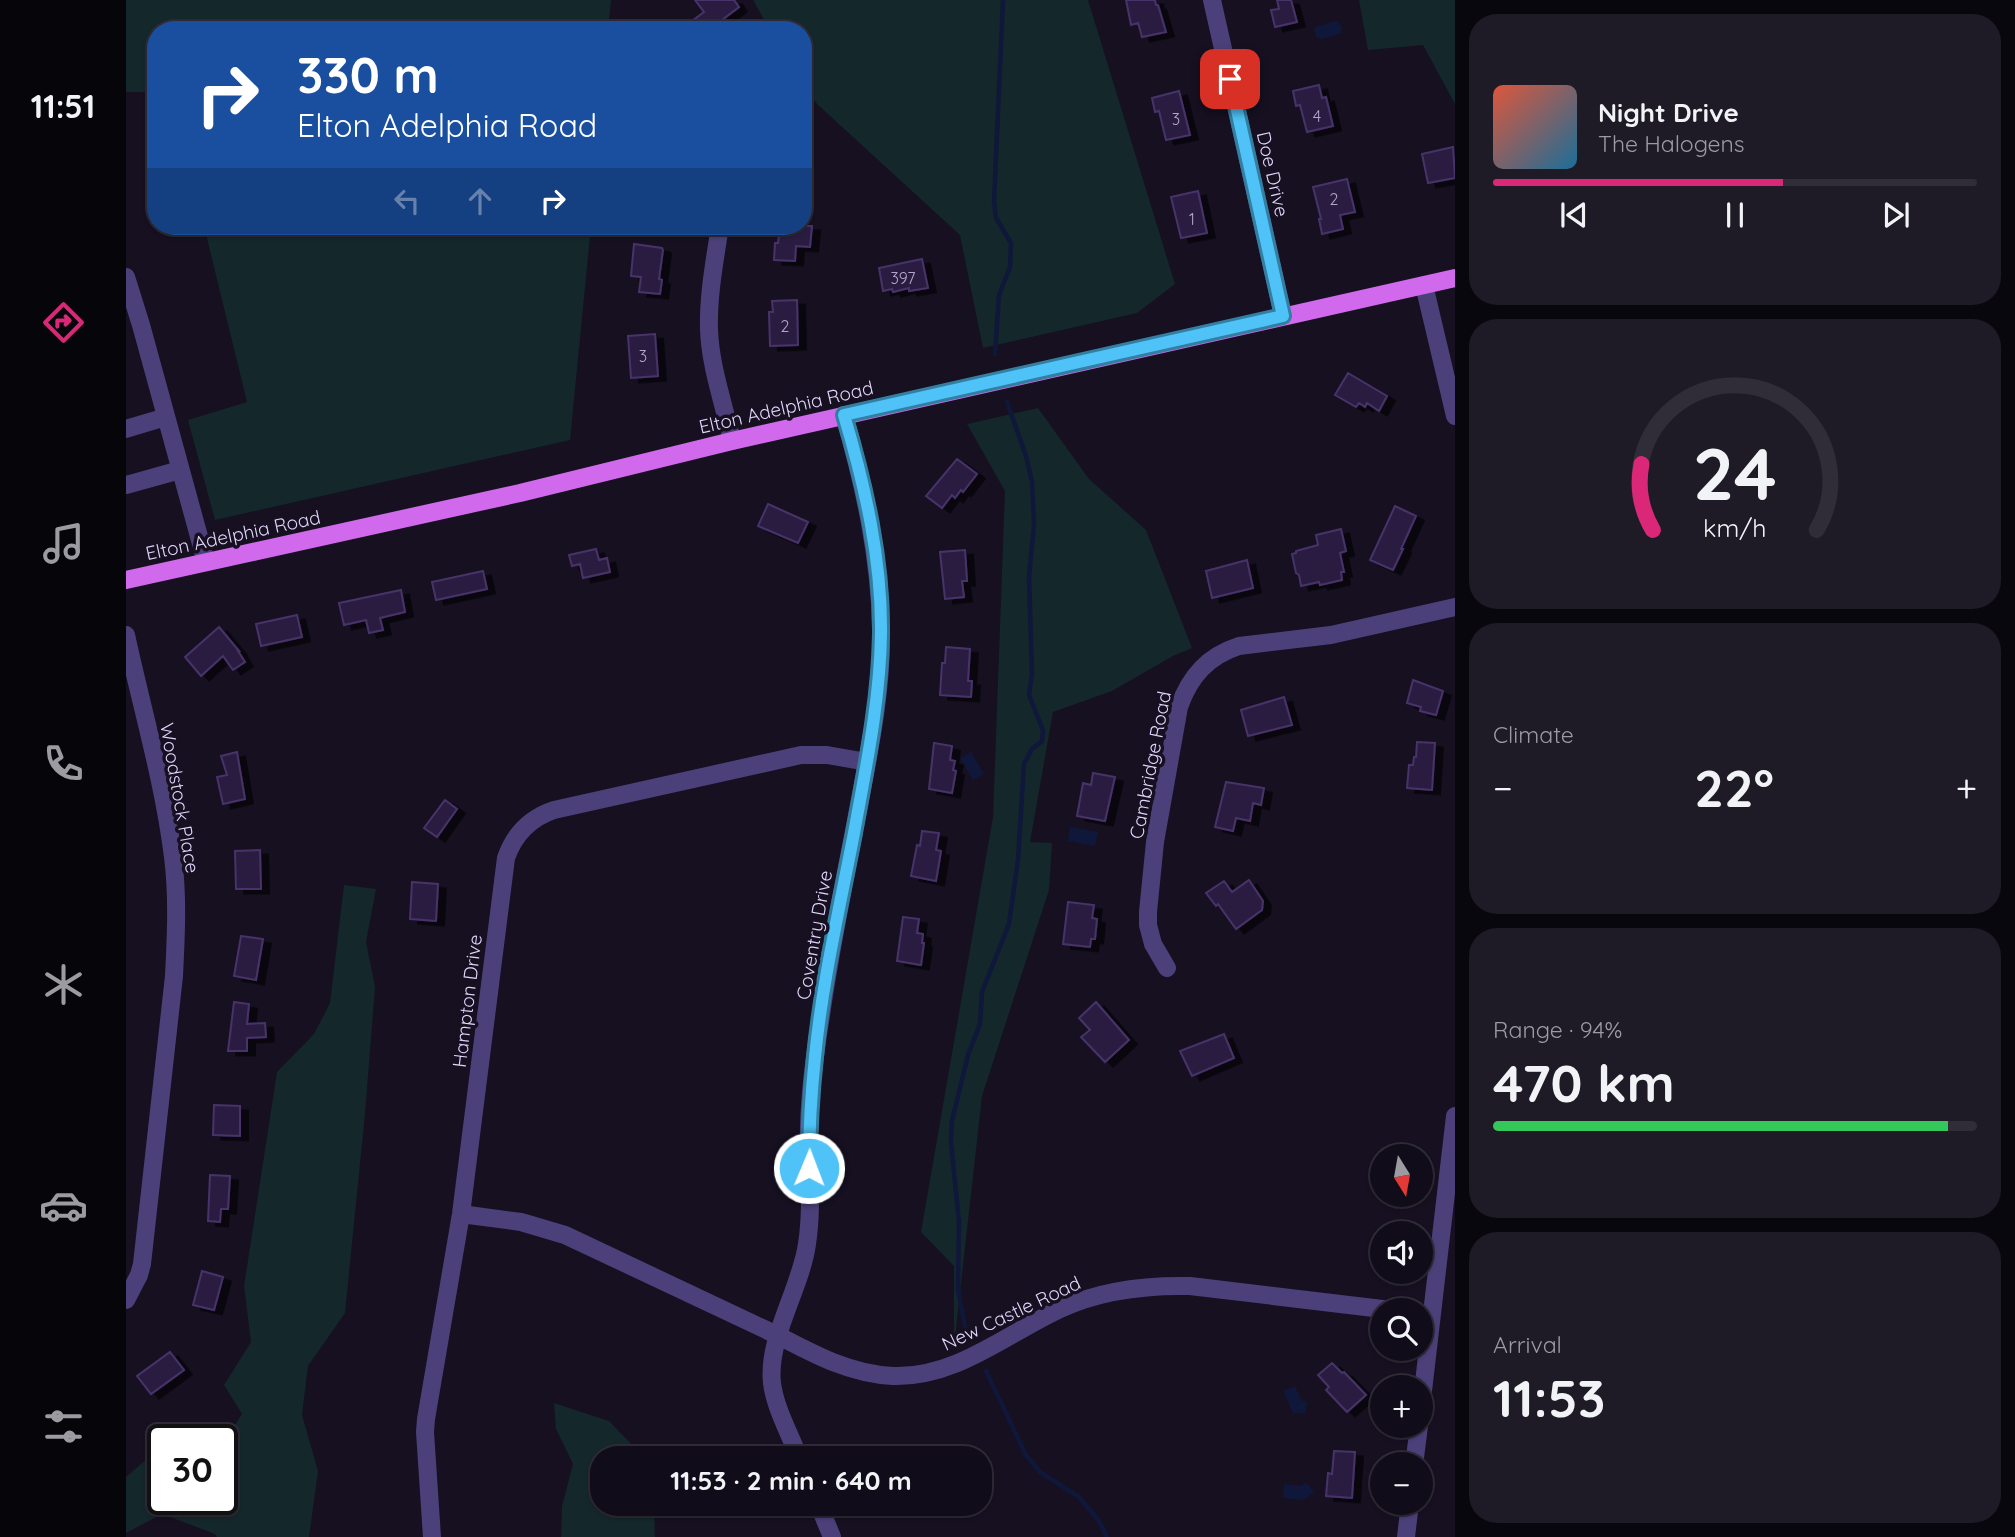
<!DOCTYPE html>
<html lang="en">
<head>
<meta charset="utf-8">
<style>
	:root { --surface:#100c19; --page:#1e1a26; --text:#f1f3f6; --muted:#9c9ba2; --line:#302c38; --accent:#db2777 }
	body { margin:0; font-family:Quicksand,sans-serif; background:var(--page); color:var(--text); height:100vh; display:flex; flex-direction:column; font-size:26px; white-space:nowrap }
	* { box-sizing:border-box; margin:0 }
	p { font-size:23px; color:var(--muted) }
	.icon { flex:none; width:38px; height:38px; fill:none; stroke:currentColor; stroke-width:2; stroke-linecap:round; stroke-linejoin:round }
	.map { position:relative; flex:1; overflow:hidden }
	.details { display:flex; flex-direction:column; gap:14px; padding:14px; background:#09070e; width:560px }
	.details>* { flex:none }
	.top-card { position:absolute; left:21px; top:21px; width:665px; height:214px; border-radius:28px; box-shadow:0 2px 5px #0004,0 0 0 2px var(--line); background:#1a4fa0; color:#fff; overflow:hidden }
	.needle { width:46px; rotate:169deg }
	.buttons { position:absolute; left:1244px; top:1144px; display:grid; gap:14px }
	.buttons a { display:grid; place-items:center; width:63px; height:63px; border-radius:50%; background:var(--surface); box-shadow:0 2px 5px #0004,0 0 0 2px var(--line); font-size:35px }
	.speed { position:absolute; left:21px; top:1424px; display:flex; gap:14px; font-size:35px; font-weight:700; text-align:center }
	.speed>* { display:grid; place-content:center; width:91px; height:91px; border-radius:50%; background:var(--surface); box-shadow:0 2px 5px #0004,0 0 0 2px var(--line); line-height:1 }
	.speed .limit { border:4px solid #111; border-radius:10px; background:#fff; color:#111 }
	.pin { position:absolute; display:grid; place-items:center; width:60px; height:60px; color:#fff; margin:-30px; border-radius:14px; box-shadow:0 4px 10px #0006 }
	.me { position:absolute; width:77px; margin:-38px; rotate:1deg; stroke-linejoin:round; filter:drop-shadow(0 0 5px #0008) }
	.turn { display:flex; align-items:center; gap:24px; height:147px; padding:0 35px; font-size:32px }
	.turn .icon { width:91px; height:91px; stroke-width:2.5 }
	.turn b { display:block; font-size:49px; line-height:60px }
	.lanes { display:flex; align-items:center; height:66px; padding:0 35px; background:#0003; justify-content:center; gap:35px; direction:ltr }
	.lanes .off { opacity:.35 }
	.big { font-size:52px; font-weight:800; line-height:1.1 }
	.details .card { flex:1; display:flex; flex-direction:column; justify-content:center; gap:10px; min-width:0; padding:0 24px; border-radius:28px; background:var(--page) }
	.details .dial { align-items:center; gap:0 }
	.dial svg { height:182px; overflow:visible; fill:none; stroke:var(--line); stroke-width:7; stroke-linecap:round; text-anchor:middle }
	.dial text { fill:var(--text); stroke:none }
	.song { display:flex; align-items:center; gap:21px }
	.cover { width:84px; height:84px; border-radius:10px; background:linear-gradient(135deg,hsl(10 70% 55%),hsl(200 70% 35%)) }
	.played { height:7px; border-radius:4px; background:linear-gradient(90deg,var(--accent) 60%,var(--line) 60%) }
	.keys { display:flex; justify-content:space-around; direction:ltr }
	.heat { display:flex; justify-content:space-between; align-items:center; font-size:38px; direction:ltr }
	.charge { height:10px; border-radius:5px; background:linear-gradient(90deg,#34c759 94%,var(--line) 0) }
	.trip { position:absolute; left:464px; top:1446px; width:402px; height:70px; border-radius:28px; background:var(--surface); box-shadow:0 2px 5px #0004,0 0 0 2px var(--line); font-weight:800; line-height:70px; text-align:center }
	main { display:flex; flex:1; min-height:0 }
	.tab-bar { display:flex; flex-direction:column; width:126px; justify-content:space-around; align-items:center; background:#06050a; color:var(--muted) }
	.tab-bar .icon { width:49px; height:49px }
	.tab-bar .selected { color:var(--accent) }
	.tab-bar b { font-size:32px; color:var(--text) }
	.map>svg:first-child { display:block }
</style>
</head>
<body>
<main>
<nav class="tab-bar">
<b>11:51</b>
<svg class="icon selected" aria-label="directions" viewBox="0 0 24 24"><path d="M12 3l9 9-9 9-9-9zM9 14v-3h6M13 9l2 2-2 2"/></svg>
<svg class="icon" aria-label="music" viewBox="0 0 24 24"><path d="M9 18V5l10-2v13"/><circle cx="6" cy="18" r="3"/><circle cx="16" cy="16" r="3"/></svg>
<svg class="icon" aria-label="phone" viewBox="0 0 24 24"><path d="M5 4h4l2 5-3 2q2 4 5 5l2-3 5 2v4C11 20 4 13 5 4z"/></svg>
<svg class="icon" aria-label="climate" viewBox="0 0 24 24"><path d="M12 3v18M4 7l16 10M4 17L20 7"/></svg>
<svg class="icon" aria-label="car" viewBox="0 0 24 24"><path d="M5 17H2v-5l4-1 3-4h7l3 4 3 1v5h-3M9 17h6M6 11h13"/><circle cx="7" cy="17" r="2"/><circle cx="17" cy="17" r="2"/></svg>
<svg class="icon" aria-label="filters" viewBox="0 0 24 24"><path d="M4 7h16M4 17h16"/><circle cx="9" cy="7" r="2"/><circle cx="15" cy="17" r="2"/></svg>
</nav>
<div class="map">
<svg width="1329" height="1537" viewBox="0 0 1329 1537">
	<defs>
		<filter id="shadow"><feDropShadow dx="8" dy="4.5" stdDeviation="0" flood-color="#0009"/></filter>
	</defs>
	<rect width="100%" height="100%" fill="#161021"/>
	<path fill="#14272a" d="M0,0H485L482,30H30V92H0Z
		M627,0H962L1049,284L1011,313L857,348L834,235L691,104L677,86V30H644Z
		M1233,0H1329V104L1297,45L1242,50Z
		M78,226H465L444,440L89,520L62,420L121,402Z
		M912,408L963,479L1020,530L1066,648L1047,656L986,691L927,712L904,842L926,843L923,890L856,1096L828,1346V1266L795,1232L867,817L879,491L841,424Z
		M218,885L250,889L240,942L249,987L239,1114L219,1313L182,1366L176,1415L192,1471L183,1537H91L89,1534L36,1514L0,1533V1477L22,1458H37V1500H96V1445L116,1414L98,1385L125,1342L118,1286L151,1072L188,1034L204,1003Z
		M428,1403L483,1421L519,1458H476V1503H528L529,1537H435L436,1506L447,1464L430,1429Z"/>
	<path fill="#0f183a" d="M1209,21L1212,22L1216,27L1215,33L1196,39L1190,37L1188,30L1190,27Z
		M845,752L858,774L847,780L834,758Z
		M944,827L972,832L969,846L942,841Z
		M1169,1386L1176,1401H1181L1180,1413H1167L1157,1391Z
		M1180,1482L1188,1492L1178,1500L1157,1498L1158,1484L1175,1486Z"/>
	<g fill="none" stroke-linecap="round" stroke-linejoin="round">
		<path stroke="#0f183a" stroke-width="4.5" d="M869,354L873,295L884,267L885,243L870,218L868,201L877,0
			M845,1338L839,1327L832,1289L833,1222L825,1142L826,1121L842,1055L854,1024L856,992L883,924L892,860L898,764L906,749L916,741L917,730L903,695L906,673L903,577L908,524L906,482L900,456L881,402
			M860,1371L900,1455L914,1472L953,1497L973,1521L981,1537"/>
	</g>
	<path fill="#2a1e3f" stroke="#463369" stroke-width="2" filter="url(#shadow)" d="M569,0H608L613,7L583,30H572L566,21L578,12Z
		M1000,0H1029L1030,5H1032L1040,32L1016,37L1012,23L1005,25Z
		M1151,0H1165L1171,22L1149,27L1145,10L1153,9Z
		M1193,85L1196,98L1200,97L1207,126L1181,132L1174,105L1170,106L1167,91Z
		M1053,91L1064,135L1040,140L1033,111L1029,112L1026,98Z
		M1327,147L1329,178L1302,183L1296,154Z
		M1221,179L1229,212L1214,215L1217,229L1196,234L1193,219H1195L1187,187Z
		M1072,191L1081,233L1055,238L1045,197Z
		M654,226H686L684,247L670,246L669,261L648,260L649,243H652Z
		M508,244L536,248L537,250L533,279L536,280L534,294L513,292L515,277L505,276Z
		M796,259L802,288L783,291V288L767,292L766,289L757,291L753,268Z
		M671,300L672,345L644,346L643,312H647L646,301Z
		M529,334L532,376L505,378L502,336Z
		M1222,373L1261,396L1253,411L1241,403L1239,407L1233,403L1230,407L1209,395Z
		M831,459L851,474L837,492L835,490L829,498L826,495L816,508L800,496Z
		M642,504L682,522L672,543L632,526Z
		M1269,506L1290,516L1275,549H1277L1267,570L1244,560Z
		M1215,529L1220,551L1214,553L1218,572H1215L1216,580L1194,585L1193,582L1175,586L1173,575L1170,573L1166,554L1170,553V551L1192,545L1190,535Z
		M470,549L473,560L481,558L484,572L457,578L454,564L446,566L443,555Z
		M839,550L841,581H836L838,597L819,599L814,552Z
		M1121,560L1127,588L1086,598L1080,571Z
		M357,571L361,589L310,600L306,582Z
		M275,590L279,612L254,618L257,630L243,633L240,620L218,625L213,603Z
		M171,615L176,637L135,646L130,624Z
		M93,627L113,651H112L119,662L107,670L97,656L75,676L59,657Z
		M820,647L844,649L842,681H846L845,697L814,695L816,663H819Z
		M1287,680L1317,691L1310,715L1294,711L1295,707L1281,703Z
		M1158,697L1166,725L1122,736L1115,710Z
		M1291,742L1309,743L1306,790L1281,788L1283,765H1287L1288,757H1290Z
		M808,743L826,746L824,760L829,761L827,770L830,771L826,793L803,789Z
		M111,752L119,799L97,804L91,777L101,775L95,756Z
		M967,773L989,777L979,821L951,816L957,783L965,785Z
		M1100,782L1138,788L1135,805L1127,803L1124,821L1110,818L1107,831L1089,827Z
		M319,800L331,809L311,837L298,828Z
		M796,831L813,833L810,850L815,851L810,881L785,876L791,845L794,846Z
		M134,850L135,889H110L109,851Z
		M1123,880L1137,901L1136,910L1110,929L1092,904L1090,906L1080,893L1098,881L1106,892Z
		M286,882L312,884L310,921L284,919Z
		M942,902L968,905L966,918L971,919L969,939H965L964,947L937,944Z
		M777,917L793,919L791,933L797,934L796,943H798L795,965L771,961Z
		M115,936L137,939L130,980L108,976Z
		M108,1002L123,1004L121,1024L139,1023L140,1037L121,1038V1051H102Z
		M970,1002L1003,1040L979,1062L955,1037L964,1030L953,1018Z
		M1098,1034L1108,1058L1066,1076L1054,1051Z
		M88,1105L114,1106V1136L87,1135Z
		M84,1175L104,1176L102,1209H95L94,1222L82,1221Z
		M76,1271L97,1277L88,1310L67,1305Z
		M44,1352L58,1370L25,1394L11,1376Z
		M1206,1363L1216,1373L1218,1372L1240,1395L1221,1412L1200,1390L1203,1387L1192,1375Z
		M1208,1451L1229,1452L1226,1498L1200,1496L1202,1473L1206,1474Z"/>
	<g fill="none" stroke-linecap="round" stroke-linejoin="round">
		<path stroke="#4c407a" stroke-width="18" d="M1086,0L1157,315
			M594,226C589,259 582,295 583,329C584,366 598,404 606,441
			M0,277L15,325L80,562
			M1298,285L1329,416
			M0,429L40,417
			M0,485L54,470
			M0,635C16,709 38,783 47,857C52,897 50,936 48,976L16,1264L13,1275L0,1300
			M1041,968L1027,944L1022,925V912L1029,842L1053,707C1064,676 1082,656 1113,646L1205,635L1329,607
			M335,1214L395,1222L439,1235L653,1336C689,1355 725,1374 767,1376C830,1378 880,1334 934,1309C975,1290 1019,1285 1064,1286L1273,1311
			M1295,1408L1329,1116
			M673,1458C664,1434 649,1408 646,1383C641,1338 675,1288 681,1244C687,1205 682,1165 683,1126C684,1089 689,1052 695,1015C706,939 722,864 736,789C746,737 756,684 755,630C754,557 738,485 718,415
			M1288,1465L1293,1426
			M692,1503L706,1537
			M306,1537L299,1432L300,1419L335,1214L380,858C388,835 404,818 428,810L675,755H701L741,762
			M1280,1537L1284,1503"/>
		<path stroke="#d169ed" stroke-width="18" d="M0,580L394,493L606,441L1329,278"/>
	</g>
	<g fill="none" stroke-linecap="round" stroke-linejoin="round">
		<g stroke="#337fa1" stroke-width="18">
			<path id="route" d="M683,1168C683,1131 685,1094 689,1057C696,983 714,906 728,833C740,767 754,701 755,634C756,560 739,486 718,415L1157,316L1104,79"/>
		</g>
		<use href="#route" stroke="#4fc3f7" stroke-width="12"/>
	</g>
	<g text-anchor="middle" stroke-width="7" stroke-linejoin="round" paint-order="stroke">
		<g font-size="16" fill="#b2a7cb">
			<text x="1191" y="122">4</text>
			<text x="1050" y="125">3</text>
			<text x="1208" y="205">2</text>
			<text x="1066" y="225">1</text>
			<text x="777" y="284">397</text>
			<text x="659" y="332">2</text>
			<text x="517" y="362">3</text>
		</g>
		<g font-size="19" fill="#dfd5fa" stroke="#161021">
			<text transform="translate(1147 174) rotate(77)" y="7">Doe Drive</text>
			<text transform="translate(660 407) rotate(-13)" y="7">Elton Adelphia Road</text>
			<text transform="translate(107 535) rotate(-12)" y="7">Elton Adelphia Road</text>
			<text transform="translate(1024 765) rotate(-79)" y="7">Cambridge Road</text>
			<text transform="translate(54 798) rotate(80)" y="7">Woodstock Place</text>
			<text transform="translate(688 935) rotate(-80)" y="7">Coventry Drive</text>
			<text transform="translate(341 1001) rotate(-83)" y="7">Hampton Drive</text>
			<text transform="translate(885 1313) rotate(-25)" y="7">New Castle Road</text>
		</g>
	</g>
</svg>
<div class="buttons">
<a><svg class="needle" viewBox="-14 -14 28 28"><path d="M0-13l5 13h-10z" fill="#e53935"/><path d="M0 13l5-13h-10z" fill="#9c9ba2"/></svg></a>
<a><svg class="icon" aria-label="sound" viewBox="0 0 24 24"><path d="M4 9h4l5-4v14l-5-4H4zM17 9q2 3 0 6"/></svg></a>
<a><svg class="icon" aria-label="search" viewBox="0 0 24 24"><circle cx="10" cy="10" r="6"/><path d="M15 15l6 6"/></svg></a>
<a>+</a>
<a>−</a>
</div>
<div class="speed"><div class="limit">30</div></div>
<div class="pin" style="left:1104px;top:79px;background:#d93025"><svg class="icon" aria-label="arrive" viewBox="0 0 24 24"><path d="M6 21V4h12l-3 4 3 4H6"/></svg></div>
<svg class="me" style="left:683px;top:1168px" viewBox="-20 -20 40 40"><circle r="17" fill="#4fc3f7" stroke="#fff" stroke-width="3"/><path d="M0-11L8 9 0 5-8 9z" fill="#fff"/></svg>
<div class="trip">11:53 · 2 min · 640 m</div>
<div class="top-card">
<div class="turn"><svg class="icon" aria-label="right" viewBox="0 0 24 24"><path d="M7 20v-9h11M14 6l5 5-5 5"/></svg><div><b>330 m</b>Elton Adelphia Road</div></div>
<div class="lanes"><svg class="icon off" aria-label="left" viewBox="0 0 24 24"><path d="M17 20v-9H6M10 6l-5 5 5 5"/></svg><svg class="icon off" aria-label="ahead" viewBox="0 0 24 24"><path d="M12 20V5M6 11l6-6 6 6"/></svg><svg class="icon" aria-label="right" viewBox="0 0 24 24"><path d="M7 20v-9h11M14 6l5 5-5 5"/></svg></div>
</div>
</div>
<section class="details">
<div class="card">
<div class="song"><i class="cover"></i><div><b>Night Drive</b><p>The Halogens</p></div></div>
<div class="played"></div>
<div class="keys"><svg class="icon" aria-label="previous" viewBox="0 0 24 24"><path d="M18 5L8 12l10 7zM5 5v14"/></svg><svg class="icon" aria-label="pause" viewBox="0 0 24 24"><path d="M8 5v14M16 5v14"/></svg><svg class="icon" aria-label="next" viewBox="0 0 24 24"><path d="M6 5l10 7-10 7zM19 5v14"/></svg></div>
</div>
<div class="card dial"><svg viewBox="0 0 100 80">
<path d="M14 69A42 42 0 1 1 86 69"/>
<path d="M14 69A42 42 0 0 1 9 40" stroke="#db2777"/>
<text x="50" y="56" font-size="32" font-weight="700">24</text>
<text x="50" y="72" font-size="11">km/h</text>
</svg></div>
<div class="card"><p>Climate</p>
<div class="heat"><a>−</a><b class="big">22°</b><a>+</a></div>
</div>
<div class="card"><p>Range · 94%</p><b class="big">470 km</b><div class="charge"></div></div>
<div class="card"><p>Arrival</p><b class="big">11:53</b></div>
</section>
</main>
</body>
</html>
